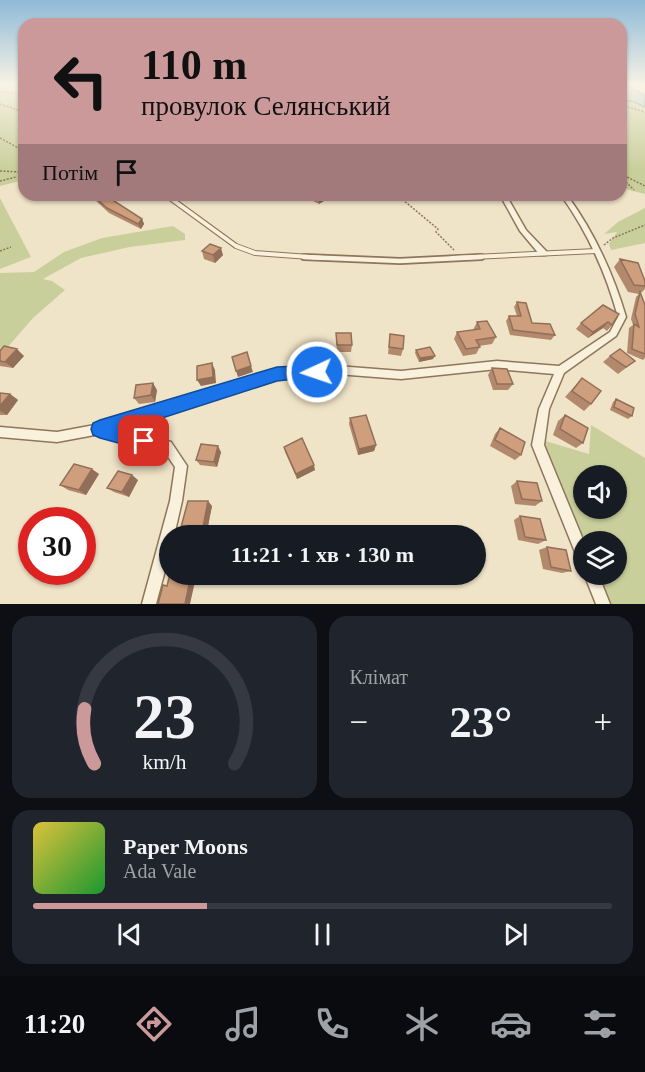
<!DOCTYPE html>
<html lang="uk">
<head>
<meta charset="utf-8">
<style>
	:root { --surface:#171b24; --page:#20242c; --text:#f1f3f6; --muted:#9ea1a6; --line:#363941; --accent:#cc999b }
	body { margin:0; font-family:Georgia,serif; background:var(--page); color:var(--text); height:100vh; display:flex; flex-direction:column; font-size:22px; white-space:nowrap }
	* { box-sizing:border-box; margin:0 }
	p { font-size:20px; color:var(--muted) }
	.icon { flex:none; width:33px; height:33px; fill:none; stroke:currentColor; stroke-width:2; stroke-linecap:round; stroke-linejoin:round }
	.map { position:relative; height:604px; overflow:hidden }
	.panel { display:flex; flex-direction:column; gap:12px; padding:12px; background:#0d0f14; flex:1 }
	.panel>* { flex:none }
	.hud { position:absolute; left:18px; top:18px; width:609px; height:183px; border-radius:18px; box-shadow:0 2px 4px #0004; background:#cc999b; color:#111; overflow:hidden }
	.controls { position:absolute; left:573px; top:465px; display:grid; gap:12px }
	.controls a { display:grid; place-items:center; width:54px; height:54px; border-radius:50%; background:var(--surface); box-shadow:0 2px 4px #0004; font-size:30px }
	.speed { position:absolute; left:18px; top:507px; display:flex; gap:12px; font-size:30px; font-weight:700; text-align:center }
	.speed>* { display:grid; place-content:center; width:78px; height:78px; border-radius:50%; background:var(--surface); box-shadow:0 2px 4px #0004; line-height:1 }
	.speed .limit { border:9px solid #d22; background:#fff; color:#111 }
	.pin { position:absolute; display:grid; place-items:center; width:51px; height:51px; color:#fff; margin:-26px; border-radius:12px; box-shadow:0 3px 9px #0006 }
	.me { position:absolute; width:66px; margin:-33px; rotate:267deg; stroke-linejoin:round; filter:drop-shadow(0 0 4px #0008) }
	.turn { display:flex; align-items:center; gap:21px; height:126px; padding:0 24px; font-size:27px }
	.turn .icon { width:78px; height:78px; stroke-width:2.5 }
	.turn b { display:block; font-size:42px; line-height:51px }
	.then { display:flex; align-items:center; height:57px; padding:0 24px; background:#0003; gap:12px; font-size:22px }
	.big { font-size:45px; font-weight:700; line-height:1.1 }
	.panel .widget { flex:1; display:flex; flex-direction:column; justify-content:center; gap:9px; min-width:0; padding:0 21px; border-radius:18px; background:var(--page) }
	.panel .dial { align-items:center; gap:0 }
	.dial svg { height:156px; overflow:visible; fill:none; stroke:var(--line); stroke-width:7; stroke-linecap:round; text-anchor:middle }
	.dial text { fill:var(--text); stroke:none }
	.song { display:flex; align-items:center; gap:18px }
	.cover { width:72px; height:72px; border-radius:9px; background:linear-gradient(135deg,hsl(50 70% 55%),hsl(130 70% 35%)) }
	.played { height:6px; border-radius:3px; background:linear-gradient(90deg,var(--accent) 30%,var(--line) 30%) }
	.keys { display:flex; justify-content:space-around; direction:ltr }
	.heat { display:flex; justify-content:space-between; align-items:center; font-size:33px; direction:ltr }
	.panel .tiles { flex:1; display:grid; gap:12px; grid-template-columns:1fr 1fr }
	.widget:last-child { grid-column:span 2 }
	.trip { position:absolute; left:159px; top:525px; width:327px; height:60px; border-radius:30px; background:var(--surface); box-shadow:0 2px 4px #0004; font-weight:700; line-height:60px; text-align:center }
	.tabs { display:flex; height:96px; justify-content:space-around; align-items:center; background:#090b0e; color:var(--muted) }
	.tabs .icon { width:42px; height:42px }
	.tabs .current { color:var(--accent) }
	.tabs b { font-size:27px; color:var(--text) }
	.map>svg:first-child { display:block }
</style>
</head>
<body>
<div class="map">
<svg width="645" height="604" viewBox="0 0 645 604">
	<rect width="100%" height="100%" fill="#f0e4c8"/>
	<path fill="#c9cf9b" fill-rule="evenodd" d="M0,85H24V180L0,186Z
		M626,100L645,107V194L621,188V101Z
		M0,198L31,257L0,269Z
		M645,208V243L611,250L609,244L617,232L604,234L618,222Z
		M173,226L185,234V240L130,247L81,258L43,279L52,281L65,290L33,318L0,356V273L34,272L64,252L102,238Z
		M591,425L645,458V604H603L591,575L616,574V542H584L541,453L542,440L589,454ZM584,476H616V508H584Z"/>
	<path fill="#a9c4bc" stroke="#6f938a" stroke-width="1.5" d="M621,85H626L645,95V107L632,101H621L624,96L621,93Z"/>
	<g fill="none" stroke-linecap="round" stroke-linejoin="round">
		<g stroke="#8d765c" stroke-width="6">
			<path id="service-far1" d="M166,195L236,246L255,253L323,258
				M452,258L596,251"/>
		</g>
		<g stroke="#8d765c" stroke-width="8">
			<path id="service" d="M304,257L400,261L481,257"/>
		</g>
		<g stroke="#8d765c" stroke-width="3">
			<path id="minor" d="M352,195H386L383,197H355Z
				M500,195H506L526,230L546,251L547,253L546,255H540L520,231Z
				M561,195H567C594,232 613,273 626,317L616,336L564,373L549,409L544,445L584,542V564L579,562L532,445L539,409L554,374L497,369L401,379L337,374L277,378L119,428L171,442L187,466L182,501L174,536H170V552L156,604H142L170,501L175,467L164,451L100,434L57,442L0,437V427L57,432L100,424L277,370L337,366L401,371L497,361L559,366L610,332L618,317C606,273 588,233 561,195Z
				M584,574H598L610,604H596Z"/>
		</g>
		<path stroke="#8d765c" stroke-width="1.5" stroke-dasharray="2 1.5" stroke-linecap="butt" d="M0,92L24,94
			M0,104L24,112
			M621,105L645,112
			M0,138L24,151
			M0,171L20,172
			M621,174L645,186
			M621,177L634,190
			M0,181L16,177
			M112,195L114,197
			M397,195L438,229L436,232L454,250
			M604,245L613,238L645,225
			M0,251L11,247"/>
		<use href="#service-far1" stroke="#faf1dc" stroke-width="4"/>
		<use href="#service" stroke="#faf1dc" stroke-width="4.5"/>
		<use href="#minor" fill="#faf1dc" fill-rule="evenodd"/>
	</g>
	<path fill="#b2896c" d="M92,195L142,219L144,224L141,229L109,213L95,200Z
		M309,195H327V199L319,204L309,199Z
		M202,251L223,255L215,263L204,259Z
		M620,259L645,281V289L641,293L645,305V358L643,360L627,353L629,328L633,325L631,319L636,297L639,294L628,292L614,267Z
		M517,302L532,323L555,335L551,340L510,335L506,321L509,316H517L514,307Z
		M603,305L612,325L607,331L603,328L588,338L576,329L581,323Z
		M477,322L496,337L492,344L479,346L480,347L476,354L463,356L454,339L457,332L473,330Z
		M336,333L352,345L351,352H337Z
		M390,334L403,349L401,356L388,354Z
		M416,350L433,359L419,362L415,353Z
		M0,351L24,356L13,368L0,366Z
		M610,356L635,361L618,374L603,362Z
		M492,368L513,384L508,390H493L488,375Z
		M582,378L591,404L584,411L565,397Z
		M157,390L155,402L139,404L134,398Z
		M0,393L10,394L18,400L7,415H0Z
		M616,399L632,416L628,419L610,410L613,402Z
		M565,415L583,443L576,448L553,435L558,421Z
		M350,418L376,445L374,451L358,455L349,424Z
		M500,428L521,455L515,460L490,446L495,434Z
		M284,447L315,470L297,479L285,452Z
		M221,452L217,467L200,465L196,460Z
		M99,474L86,495L68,490L60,485Z
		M138,480L129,497L114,492L107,488Z
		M517,481L542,501L535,506L515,504L511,486Z
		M212,506L207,531H186L181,527Z
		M520,516L546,540L538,544L518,540L514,520Z
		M547,547L571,571L562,573L543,569L539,550Z"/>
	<path fill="#916f58" d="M322,195H327V199L319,204V197Z
		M142,219L144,224L141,229L138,224Z
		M221,248L223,255L215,263L213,255Z
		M608,322L603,328L588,338L593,332Z
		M17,349L24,356L13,368L5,362Z
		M435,356L433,359L419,362L420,358Z
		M212,363L215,370L216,383L201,386L197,380Z
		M251,366L253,372L238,377L236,371Z
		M153,383L157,390L155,402L151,395Z
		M10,394L18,400L7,415L0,411V406Z
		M376,445L374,451L358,455L359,449Z
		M218,446L221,452L217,467L214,462Z
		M314,465L315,470L297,479L296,474Z
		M92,469L99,474L86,495L79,490Z
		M132,475L138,480L129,497L122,492Z
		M208,501L212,506L207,531L203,527Z
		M191,575L196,577L190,604H185Z"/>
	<path fill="#cf9f7d" stroke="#916f58" stroke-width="1.5" d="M92,195H105L142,219L138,224L107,208Z
		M210,244L221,248L213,255L202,251Z
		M620,259L638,263L645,281V286L634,285Z
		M640,292L645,305V354L632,349L634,324L639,327L635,314Z
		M517,302L526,303L532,323L550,324L555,335L513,330L509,316H521Z
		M603,305L619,314L612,325L608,322L593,332L581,323Z
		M487,321L496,337L476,340L480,347L466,349L457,332L480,329L477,322Z
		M336,333H351L352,345H337Z
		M390,334L404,336L403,349L389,347Z
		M4,346L17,349L5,362L0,361V351Z
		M430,347L435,356L420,358L416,350Z
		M620,349L635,361L626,367L610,356Z
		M247,352L251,366L236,371L232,357Z
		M212,363L213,377L197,380V366Z
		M492,368L507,369L513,384H497Z
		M582,378L601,391L591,404L572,391Z
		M153,383L151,395L134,398L136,385Z
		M0,393L10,394L0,406Z
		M616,399L634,408L632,416L614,407Z
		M366,415L376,445L359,449L350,418Z
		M565,415L588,428L583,443L560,429Z
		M500,428L525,442L521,455L495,440Z
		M302,438L314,465L296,474L284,447Z
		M201,444L218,446L214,462L196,460Z
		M74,464L92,469L79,490L60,485Z
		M118,471L132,475L122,492L107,488Z
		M517,481L537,483L542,501L522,499Z
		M188,501H208L203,527H181Z
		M520,516L540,519L546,540L525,537Z
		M547,547L566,550L571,571L551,567Z
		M170,574H195L191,575L185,604H158L163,585L167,586Z"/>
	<linearGradient id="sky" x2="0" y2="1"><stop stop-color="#8fbad6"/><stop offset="0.5" stop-color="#f8f3e6"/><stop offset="1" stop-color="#f8f3e6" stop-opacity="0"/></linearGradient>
	<rect width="645" height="170" fill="url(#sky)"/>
	<path fill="#1a73e8" stroke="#114b97" stroke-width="1.5" d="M317,365L322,367L325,372L322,376L277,381L131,428L151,434L154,441L151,447L144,450L100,438L93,435L91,429L93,423L100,420L277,367Z"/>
</svg>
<div class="controls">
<a><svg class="icon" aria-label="sound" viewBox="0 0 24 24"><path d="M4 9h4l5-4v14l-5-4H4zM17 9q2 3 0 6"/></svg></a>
<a><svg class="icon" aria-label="layers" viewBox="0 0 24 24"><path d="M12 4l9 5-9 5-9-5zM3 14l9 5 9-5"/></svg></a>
</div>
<div class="speed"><div class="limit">30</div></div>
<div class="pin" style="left:144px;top:441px;background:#d93025"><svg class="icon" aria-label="arrive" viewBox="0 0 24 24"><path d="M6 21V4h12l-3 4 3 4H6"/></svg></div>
<svg class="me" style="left:317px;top:372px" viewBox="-20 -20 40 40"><circle r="17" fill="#1a73e8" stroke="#fff" stroke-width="3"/><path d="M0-11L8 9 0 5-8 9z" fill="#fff"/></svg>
<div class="trip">11:21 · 1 хв · 130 m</div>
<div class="hud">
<div class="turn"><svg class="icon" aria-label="left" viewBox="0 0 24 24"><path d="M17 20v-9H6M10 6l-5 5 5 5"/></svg><div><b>110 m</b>провулок Селянський</div></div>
<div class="then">Потім<svg class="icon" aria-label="arrive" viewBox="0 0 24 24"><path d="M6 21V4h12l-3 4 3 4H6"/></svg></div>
</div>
</div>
<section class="panel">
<div class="tiles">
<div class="widget dial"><svg viewBox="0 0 100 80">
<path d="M14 69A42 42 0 1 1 86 69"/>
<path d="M14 69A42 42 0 0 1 9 41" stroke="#cc999b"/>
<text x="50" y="56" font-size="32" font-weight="700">23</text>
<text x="50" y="72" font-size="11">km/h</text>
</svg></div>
<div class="widget"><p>Клімат</p>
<div class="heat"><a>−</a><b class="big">23°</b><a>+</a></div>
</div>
<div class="widget">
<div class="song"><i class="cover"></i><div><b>Paper Moons</b><p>Ada Vale</p></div></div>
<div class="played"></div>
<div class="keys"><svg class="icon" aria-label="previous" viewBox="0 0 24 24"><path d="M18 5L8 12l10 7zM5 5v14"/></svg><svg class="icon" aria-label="pause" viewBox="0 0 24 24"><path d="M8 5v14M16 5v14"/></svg><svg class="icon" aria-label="next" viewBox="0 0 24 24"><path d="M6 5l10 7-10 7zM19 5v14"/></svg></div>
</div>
</div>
</section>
<nav class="tabs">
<b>11:20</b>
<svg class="icon current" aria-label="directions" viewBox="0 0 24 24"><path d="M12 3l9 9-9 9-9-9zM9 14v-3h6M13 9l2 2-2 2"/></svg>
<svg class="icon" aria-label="music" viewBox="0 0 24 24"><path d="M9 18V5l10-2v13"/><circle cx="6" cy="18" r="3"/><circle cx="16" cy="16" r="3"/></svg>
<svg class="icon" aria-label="phone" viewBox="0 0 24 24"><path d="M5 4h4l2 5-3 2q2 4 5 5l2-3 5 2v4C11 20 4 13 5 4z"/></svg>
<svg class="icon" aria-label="climate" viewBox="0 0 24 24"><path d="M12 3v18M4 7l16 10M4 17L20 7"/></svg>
<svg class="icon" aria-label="car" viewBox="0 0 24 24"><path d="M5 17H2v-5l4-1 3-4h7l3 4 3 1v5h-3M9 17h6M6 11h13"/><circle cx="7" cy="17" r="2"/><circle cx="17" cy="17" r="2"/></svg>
<svg class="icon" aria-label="filters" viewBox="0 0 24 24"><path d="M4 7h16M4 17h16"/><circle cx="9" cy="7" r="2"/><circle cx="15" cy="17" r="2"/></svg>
</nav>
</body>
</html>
